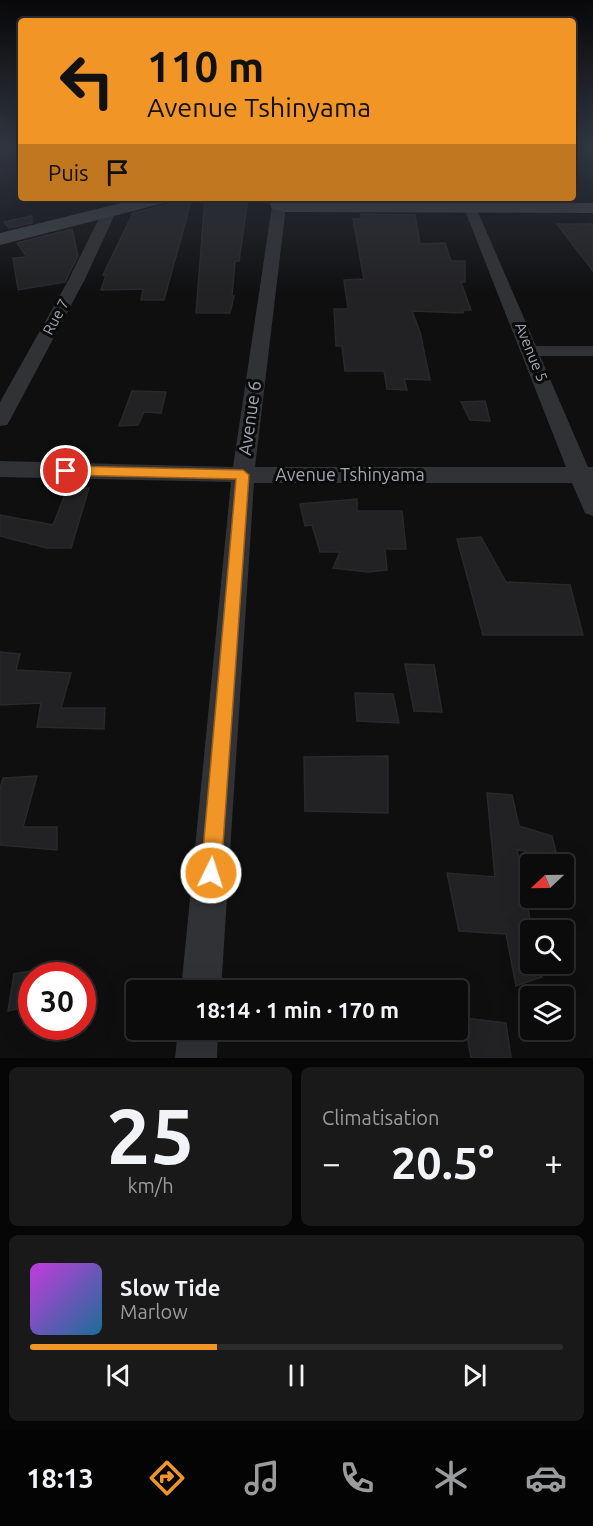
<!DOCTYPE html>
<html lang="fr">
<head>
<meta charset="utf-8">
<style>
	:root { --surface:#0b0b0c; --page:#19191a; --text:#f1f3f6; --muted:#9a9b9d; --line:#2b2b2d; --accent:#f19527 }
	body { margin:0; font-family:Ubuntu,sans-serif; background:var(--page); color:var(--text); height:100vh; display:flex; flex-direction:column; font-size:22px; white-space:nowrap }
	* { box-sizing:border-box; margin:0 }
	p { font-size:20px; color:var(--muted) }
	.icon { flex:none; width:33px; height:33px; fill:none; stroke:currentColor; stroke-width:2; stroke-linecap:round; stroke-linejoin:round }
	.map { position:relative; height:1058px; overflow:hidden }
	.details { display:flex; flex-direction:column; gap:9px; padding:9px; background:#060607; flex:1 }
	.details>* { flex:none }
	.hud { position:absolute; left:18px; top:18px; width:558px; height:183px; border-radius:6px; box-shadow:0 6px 24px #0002,0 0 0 2px var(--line); background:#f19527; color:#111; overflow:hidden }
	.needle { width:39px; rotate:248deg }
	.fabs { position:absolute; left:520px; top:854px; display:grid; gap:12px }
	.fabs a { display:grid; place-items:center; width:54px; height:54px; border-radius:6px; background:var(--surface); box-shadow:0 6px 24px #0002,0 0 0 2px var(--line); font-size:30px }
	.speed { position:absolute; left:18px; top:962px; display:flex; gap:12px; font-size:30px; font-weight:700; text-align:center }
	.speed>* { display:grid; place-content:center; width:78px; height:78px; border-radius:50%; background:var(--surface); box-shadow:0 6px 24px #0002,0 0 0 2px var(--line); line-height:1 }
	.speed .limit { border:9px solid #d22; background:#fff; color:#111 }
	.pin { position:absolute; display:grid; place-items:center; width:51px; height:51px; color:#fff; margin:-26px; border:3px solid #fff; border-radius:50%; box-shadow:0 2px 6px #0007 }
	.me { position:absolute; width:66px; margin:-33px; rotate:4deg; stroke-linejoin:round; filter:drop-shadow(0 0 4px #0008) }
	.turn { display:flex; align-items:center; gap:21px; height:126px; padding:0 30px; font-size:27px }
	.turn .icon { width:78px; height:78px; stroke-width:2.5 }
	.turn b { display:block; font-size:42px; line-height:51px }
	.then { display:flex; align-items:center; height:57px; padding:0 30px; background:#0003; gap:12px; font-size:22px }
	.big { font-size:45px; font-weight:600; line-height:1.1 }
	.details .widget { flex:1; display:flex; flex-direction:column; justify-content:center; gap:9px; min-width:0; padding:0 21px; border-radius:9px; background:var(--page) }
	.details .dial { align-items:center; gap:0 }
	.dial b { font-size:78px; line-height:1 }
	.song { display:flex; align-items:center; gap:18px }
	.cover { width:72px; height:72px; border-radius:9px; background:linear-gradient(135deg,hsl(290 70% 55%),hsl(200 70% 35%)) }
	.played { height:6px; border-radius:3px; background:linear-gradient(90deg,var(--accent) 35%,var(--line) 35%) }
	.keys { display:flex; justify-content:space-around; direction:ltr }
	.heat { display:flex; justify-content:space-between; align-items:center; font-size:33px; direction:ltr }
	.details .tiles { flex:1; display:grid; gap:9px; grid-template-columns:1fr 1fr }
	.widget:last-child { grid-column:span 2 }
	.trip { position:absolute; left:126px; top:980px; width:342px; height:60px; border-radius:6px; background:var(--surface); box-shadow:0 6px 24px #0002,0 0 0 2px var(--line); font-weight:600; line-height:60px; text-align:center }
	.menu { display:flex; height:96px; justify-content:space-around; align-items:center; background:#040405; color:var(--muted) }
	.menu .icon { width:42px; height:42px }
	.menu .selected { color:var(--accent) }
	.menu b { font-size:27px; color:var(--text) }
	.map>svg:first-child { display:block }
</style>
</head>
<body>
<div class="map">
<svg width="593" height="1058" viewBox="0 0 593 1058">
	<rect width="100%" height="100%" fill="#0f0f10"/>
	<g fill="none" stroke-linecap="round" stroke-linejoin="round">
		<path stroke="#262f34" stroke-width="4" d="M0,151L2,146"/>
	</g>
	<path fill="#222224" stroke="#29292c" stroke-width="1.5" d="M182,198H192L164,300H141L143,289L101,290L106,275H103L133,213L169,204L172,201Z
		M205,198H248L239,261H235L232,296H234L230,313H196Z
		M361,214L415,215L420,244L445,243L451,261H465V282H461L471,310H463V313L412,311L420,332L430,380L404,379L407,390L387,389L384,371H345L342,346H336L334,309H348L344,280L364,279L353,219H361Z
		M32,216V223L9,228L4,222Z
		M557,224H593V271Z
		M72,229L78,256L65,282L18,290L13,258L27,257L17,243Z
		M132,391L166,392L161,413L144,412L138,425L119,426Z
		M485,401L490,421L470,420L461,402Z
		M68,487L89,488L71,548H47L0,536V515L53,525Z
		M357,499V511H402L406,549H385L387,570L368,572L333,568L340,552H320L312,525L305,526L300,504Z
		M481,537L506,582L570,585L583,635H483L457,539Z
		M0,652L20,654L16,670L71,673L61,708H105L104,729L37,727L41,703L0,705Z
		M405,664L434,665L442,712L414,711Z
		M355,693L393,694L399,723L357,721Z
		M388,756V813L305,811L304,757Z
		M37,776L23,827H57V850L0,845V789L3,778Z
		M487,793L512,795L519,826L552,836L558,860L517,849L532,930L531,963H539L542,977L516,986L506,934L459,931L447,873L495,877Z
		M32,971L29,1006L8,1011L14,974Z
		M464,1018L506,1023L511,1058H471Z"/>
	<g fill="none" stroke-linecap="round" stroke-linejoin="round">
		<path fill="#303235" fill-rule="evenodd" d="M460,198H472L536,346H593V356H540L588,467H593V516L585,513L572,483H254L221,990H181L231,482L0,477V461L233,467L272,206L279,202L286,206L255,467H566Z
			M109,208L116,212L85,279L10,420L7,425L0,426V402L69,279L102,212Z
			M178,1029H218L217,1058H175Z"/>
		<path fill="#3e4145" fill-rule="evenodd" d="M141,198H171L168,202L0,245V233Z
			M268,198H286V202L593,203V213L285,212L272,209Z"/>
	</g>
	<linearGradient id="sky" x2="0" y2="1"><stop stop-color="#080809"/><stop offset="0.5" stop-color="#313742"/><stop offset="1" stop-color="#313742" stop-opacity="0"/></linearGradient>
	<rect width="593" height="294" fill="url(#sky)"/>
	<path fill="#f19527" stroke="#9d6119" stroke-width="1.5" d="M66,466L243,470L249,475L221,873L218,880L211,883L204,880L201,873L236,479L66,475L60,471Z"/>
	<g text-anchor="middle" stroke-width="6" stroke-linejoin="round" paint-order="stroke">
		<g font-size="15" fill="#a0a7b1" stroke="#0a0a0b">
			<text transform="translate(56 317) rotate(-62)" y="5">Rue 7</text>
			<text transform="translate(531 352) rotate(68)" y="5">Avenue 5</text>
		</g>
		<g font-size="18" fill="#a0a7b1" stroke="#0a0a0b">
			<text transform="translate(250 418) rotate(-82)" y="6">Avenue 6</text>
			<text x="350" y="481">Avenue Tshinyama</text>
		</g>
	</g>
</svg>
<div class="fabs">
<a><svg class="needle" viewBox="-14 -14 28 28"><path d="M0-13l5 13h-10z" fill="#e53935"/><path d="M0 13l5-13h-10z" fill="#9a9b9d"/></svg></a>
<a><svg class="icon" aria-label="search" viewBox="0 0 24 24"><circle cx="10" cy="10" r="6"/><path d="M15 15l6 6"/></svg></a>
<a><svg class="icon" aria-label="layers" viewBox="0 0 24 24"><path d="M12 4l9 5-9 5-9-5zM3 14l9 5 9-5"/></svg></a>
</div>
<div class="speed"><div class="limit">30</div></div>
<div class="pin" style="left:66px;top:471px;background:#d93025"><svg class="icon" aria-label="arrive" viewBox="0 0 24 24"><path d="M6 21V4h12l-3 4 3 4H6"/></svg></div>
<svg class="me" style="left:211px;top:873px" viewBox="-20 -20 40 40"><circle r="17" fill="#f19527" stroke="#fff" stroke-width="3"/><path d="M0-11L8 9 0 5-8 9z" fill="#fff"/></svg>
<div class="trip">18:14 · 1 min · 170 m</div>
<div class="hud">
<div class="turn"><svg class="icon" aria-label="left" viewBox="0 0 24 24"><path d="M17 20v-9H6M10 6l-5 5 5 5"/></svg><div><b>110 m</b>Avenue Tshinyama</div></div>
<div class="then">Puis<svg class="icon" aria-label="arrive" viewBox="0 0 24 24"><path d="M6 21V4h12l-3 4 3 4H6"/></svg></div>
</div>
</div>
<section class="details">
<div class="tiles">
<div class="widget dial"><b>25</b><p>km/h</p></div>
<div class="widget"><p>Climatisation</p>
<div class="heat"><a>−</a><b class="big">20.5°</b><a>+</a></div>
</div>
<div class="widget">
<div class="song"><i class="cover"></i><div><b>Slow Tide</b><p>Marlow</p></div></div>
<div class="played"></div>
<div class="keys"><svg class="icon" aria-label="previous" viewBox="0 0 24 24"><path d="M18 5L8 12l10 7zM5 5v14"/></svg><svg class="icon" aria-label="pause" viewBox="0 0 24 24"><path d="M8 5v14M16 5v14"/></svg><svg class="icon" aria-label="next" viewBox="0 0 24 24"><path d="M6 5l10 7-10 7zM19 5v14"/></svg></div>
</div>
</div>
</section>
<nav class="menu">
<b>18:13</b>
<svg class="icon selected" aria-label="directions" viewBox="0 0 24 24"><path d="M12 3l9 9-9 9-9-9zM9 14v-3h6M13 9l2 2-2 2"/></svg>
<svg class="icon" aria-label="music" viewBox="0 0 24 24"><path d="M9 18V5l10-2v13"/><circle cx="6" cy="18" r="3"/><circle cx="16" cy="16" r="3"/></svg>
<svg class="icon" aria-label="phone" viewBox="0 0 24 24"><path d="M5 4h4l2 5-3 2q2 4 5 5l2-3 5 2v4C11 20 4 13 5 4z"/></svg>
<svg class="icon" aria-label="climate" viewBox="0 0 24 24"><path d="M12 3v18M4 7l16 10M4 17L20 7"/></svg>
<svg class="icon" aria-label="car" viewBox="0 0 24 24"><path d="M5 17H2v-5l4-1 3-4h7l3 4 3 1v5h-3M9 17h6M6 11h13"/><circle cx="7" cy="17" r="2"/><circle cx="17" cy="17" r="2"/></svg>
</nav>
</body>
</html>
